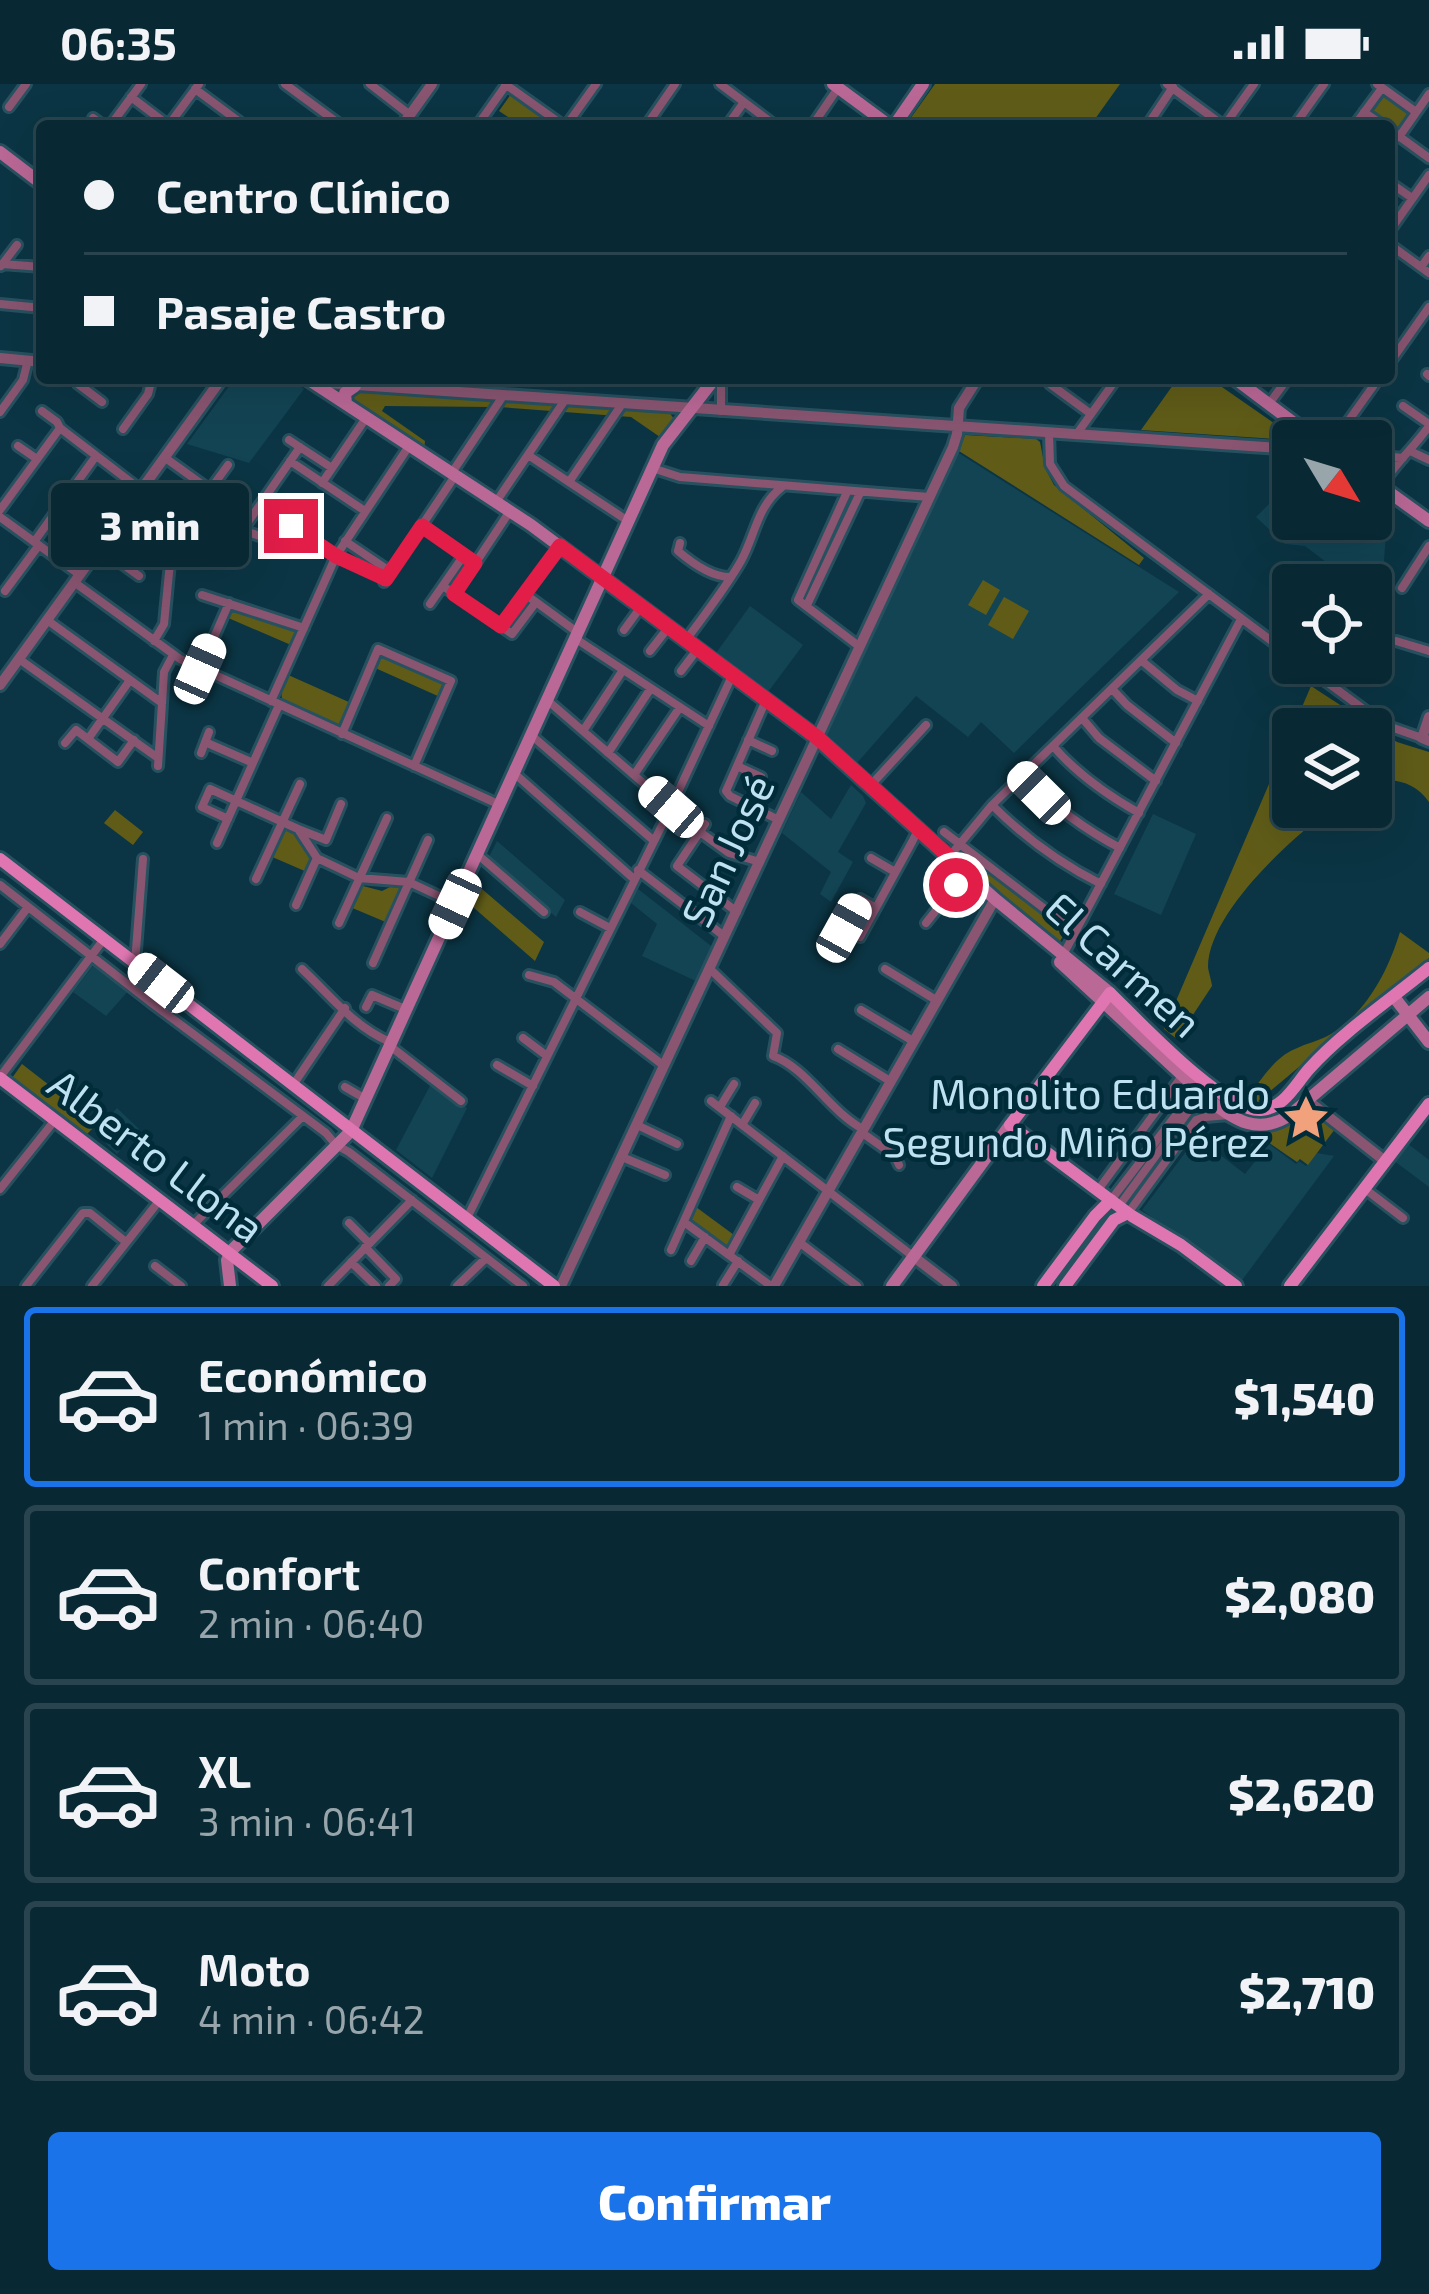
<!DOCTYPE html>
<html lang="es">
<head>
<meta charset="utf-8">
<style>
	:root { --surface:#082833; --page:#16343f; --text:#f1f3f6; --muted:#98a6ac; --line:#29444e; --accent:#1a73e8 }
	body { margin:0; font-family:"Exo 2",sans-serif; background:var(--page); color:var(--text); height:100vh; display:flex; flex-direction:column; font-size:45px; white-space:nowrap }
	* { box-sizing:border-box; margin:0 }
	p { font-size:39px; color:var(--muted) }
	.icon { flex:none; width:66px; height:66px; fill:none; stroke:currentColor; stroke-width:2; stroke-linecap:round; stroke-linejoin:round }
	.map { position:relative; height:1202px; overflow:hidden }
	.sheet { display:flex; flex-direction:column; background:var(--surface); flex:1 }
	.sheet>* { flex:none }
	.hud { position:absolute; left:36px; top:36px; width:1359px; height:264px; border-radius:12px; box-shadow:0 12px 48px #0002,0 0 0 3px var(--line); display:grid; align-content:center; height:264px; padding:0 48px; background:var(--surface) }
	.needle { width:78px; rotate:128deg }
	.controls { position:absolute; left:1272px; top:336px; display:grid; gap:24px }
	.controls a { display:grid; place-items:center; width:120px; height:120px; border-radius:12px; background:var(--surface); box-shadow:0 12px 48px #0002,0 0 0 3px var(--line); font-size:60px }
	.end { position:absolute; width:54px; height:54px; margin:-27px; border:15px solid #e11d48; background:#fff; box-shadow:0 0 0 6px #fff }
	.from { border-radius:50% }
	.bubble { position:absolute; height:84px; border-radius:12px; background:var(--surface); box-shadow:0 12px 48px #0002,0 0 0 3px var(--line); font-size:39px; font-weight:800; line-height:84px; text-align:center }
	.car { position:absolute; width:36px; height:72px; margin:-36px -18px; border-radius:15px; box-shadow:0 0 9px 3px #0007; background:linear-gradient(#fff 24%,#345 0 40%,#fff 0 76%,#345 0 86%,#fff 0) }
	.hud b { display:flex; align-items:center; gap:42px; height:114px; font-size:45px }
	.hud b+b { border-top:3px solid var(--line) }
	.hud i { width:30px; height:30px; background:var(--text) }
	ul { padding:21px 0 0; list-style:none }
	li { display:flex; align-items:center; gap:36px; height:180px; margin:0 24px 18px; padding:0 24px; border:6px solid var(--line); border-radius:12px }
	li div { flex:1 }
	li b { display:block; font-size:45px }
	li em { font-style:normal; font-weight:800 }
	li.selected { border-color:var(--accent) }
	li>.icon { width:108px; height:108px; stroke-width:1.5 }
	.action { display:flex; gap:24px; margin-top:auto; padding:24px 48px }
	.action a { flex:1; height:138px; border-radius:12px; background:var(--accent); color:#fff; font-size:48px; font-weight:800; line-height:138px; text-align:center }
	.status { display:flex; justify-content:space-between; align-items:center; height:84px; padding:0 60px; background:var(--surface); direction:ltr }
	.status svg { height:33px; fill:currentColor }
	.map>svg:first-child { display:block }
</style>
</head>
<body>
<div class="status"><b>06:35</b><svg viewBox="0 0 49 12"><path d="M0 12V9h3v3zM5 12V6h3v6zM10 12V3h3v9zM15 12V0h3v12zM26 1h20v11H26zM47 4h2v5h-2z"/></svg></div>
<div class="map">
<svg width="1429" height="1202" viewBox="0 0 1429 1202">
	<rect width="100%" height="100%" fill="#0b3544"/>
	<path fill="#134454" d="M235,294L294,297L304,305L249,379L187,360Z
		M957,368L1179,508L1014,669L981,638L968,653L916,612L857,679L826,650Z
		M1293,396V435H1371V407L1388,421L1381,519H1371V501H1352L1351,497L1305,462L1285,460L1256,433Z
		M750,522L803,561L768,608L716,569Z
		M851,701L863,712L866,719L838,768L853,778L831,818L820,810L831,788L782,749L801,708L831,735Z
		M1153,730L1196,750L1161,831L1114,810Z
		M497,757L565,816L556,833L488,775Z
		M638,805L715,865L698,898L642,872L657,840L631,819Z
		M96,878L130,905L106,932L73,908Z
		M432,998L467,1024L432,1094L396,1066Z
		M117,1024L139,1045L117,1070L95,1049Z
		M1197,1053L1245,1090L1269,1060L1296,1080L1299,1077L1306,1082L1317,1069L1334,1072L1240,1199L1142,1126Z
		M1407,1059L1429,1076V1103L1393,1076Z"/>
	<path fill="#605c18" d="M935,0H1120L1090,42H905Z
		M1382,9L1412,30L1399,49L1368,27Z
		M511,10L550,37L547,42H522L499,27Z
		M1178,294H1209L1291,351L1290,356L1141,346Z
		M355,307L495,315L491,323L385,322L382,327L425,357L424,366L350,318Z
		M504,315L659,325L669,328L674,335L660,353L631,333L499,323Z
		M965,351L1036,355L1040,358L1045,384L1054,401L1144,474L1139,481L959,367Z
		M983,496L1000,506L986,531L968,521Z
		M1004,513L1029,527L1013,555L988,541Z
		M231,522L299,544L291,561L226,533Z
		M379,569L447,599L440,613L373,583Z
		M286,590L351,619L340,643L282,617L281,602Z
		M1311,602L1397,658L1429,668V718C1416,699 1393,692 1371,699V645H1293V723H1334C1293,752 1208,829 1208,883C1208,886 1212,899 1212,902L1177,955L1164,945Z
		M115,726L143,748L133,761L104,739Z
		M284,742L297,748L314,773L307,788L270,772Z
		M959,766L1066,847L1059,859L957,771Z
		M475,799L544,858L535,877L466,817Z
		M363,802L382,807L392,802L403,804L388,839L350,823L358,804Z
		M1400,848L1429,869V874L1256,1019L1248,1013C1261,996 1275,973 1295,965C1307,959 1319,957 1331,950C1367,928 1388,887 1400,848Z
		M22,980L98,1039L87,1050L12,994Z
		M1309,1023L1335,1045L1308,1081L1300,1075L1297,1078L1262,1054L1266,1048L1284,1044Z
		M696,1123L734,1151L726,1165L689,1138Z"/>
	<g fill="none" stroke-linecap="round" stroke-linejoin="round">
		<defs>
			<path id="minor" d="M285,0L342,42
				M370,0L410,31
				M505,0L564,42
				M720,0L776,42
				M1167,0L1224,42
				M1377,0L1416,28
				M195,5L245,42
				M131,13L168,41
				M9,23L26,0
				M1364,28L1384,42
				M93,34L104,42
				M1299,35L1310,42
				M110,42L141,0
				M168,42L199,0
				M477,42L506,1
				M566,42L596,0
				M646,42L675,0
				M727,42L744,18
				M812,42L838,4
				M1147,42L1173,3
				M1224,42L1254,0
				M1294,42L1324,0
				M1354,42L1382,4
				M1389,45L1429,74
				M1399,53L1429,10
				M1389,98L1412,114
				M1389,148L1429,91
				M1389,160L1429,189
				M2,180L42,183
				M1,182L17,161
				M1421,183L1429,172
				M0,220L42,224
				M1389,280L1429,223
				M1427,290L1429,292
				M76,294L78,300L102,318
				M1050,300L1091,330
				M1269,320L1288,294
				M1403,322L1429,340
				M42,327L57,338L60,344L141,406
				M721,327V294
				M0,328L23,296L28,276
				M123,345L148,310L152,294
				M1049,349L1050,380L1064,402L1293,573
				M1076,351L1117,294
				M289,356L332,384
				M1334,357L1379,294
				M18,362L37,375
				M1410,367L1429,376
				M528,371L628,437
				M1371,371L1403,374
				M164,373L210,406
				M290,377L365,427
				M652,384L680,393L929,413
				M451,390L503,312
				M569,398L622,320
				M322,399L366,334
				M1382,401C1395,380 1414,363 1429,342
				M847,408L798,516L860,563
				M496,418L565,316
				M260,421L336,472L386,495
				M0,426L60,344
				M0,433L80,491
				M422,442L475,479
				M345,457L391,488
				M34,458L96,372
				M280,459L248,448L246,441L300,363
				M680,459L678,467C692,479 711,493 730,493
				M99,463L139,492
				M274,468L291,442
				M74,498L180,575L498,720
				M384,498L455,392
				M443,502L512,550L536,518
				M1402,504L1429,462
				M5,507L39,461
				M455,510L510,427
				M525,510L577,548
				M202,511L304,544
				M430,520L464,471
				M807,521L860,409
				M47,536L162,619
				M501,543L561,462
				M624,546L640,524
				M576,555L709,642
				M686,556C705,530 725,505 741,477C755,452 757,422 782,403
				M154,557L164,540L172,458L228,381
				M1396,557L1429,567
				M650,567L668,544
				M19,575L158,674
				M1142,577L1177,606L1198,617
				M1301,579L1385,641L1422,654
				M200,585L229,519
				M681,587L697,566
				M1113,606L1127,621L1176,659
				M547,616L671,723
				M766,616L726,707L730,712L779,736
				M271,617L336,472L409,362
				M1082,634L1099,654L1156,697
				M583,647L623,586
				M342,650L378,565L451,597L414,682
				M531,651L653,756
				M88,655L130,596
				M748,656L772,667
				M205,658L253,679
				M65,659L76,646L118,678L134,656
				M1053,662C1077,690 1107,711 1139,729
				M201,669L209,648
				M608,669L651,604
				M158,682L164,588L173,571
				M737,682L761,693
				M515,690L634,795
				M634,691L680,623
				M1022,692C1051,720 1084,745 1120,764
				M870,702L926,641
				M992,721C1024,753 1061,780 1101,800
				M228,735L202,723L210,705L298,745L317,774L359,794L409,798L454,819
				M705,740L677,782L737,828
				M298,745L326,756L341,720
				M700,748L729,769L760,778
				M944,748L1075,848
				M217,759L279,621
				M477,770L544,828
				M949,773L992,721L1209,510
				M871,774L895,788
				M638,786L724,852
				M256,795L300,700
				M0,801L153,920L326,1049L336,1061L349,1068L523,1202
				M296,821L317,774
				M876,824L860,815L844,844L860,853L912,758L918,746
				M580,828L610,844
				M339,839L387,734
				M926,839L965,790
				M0,860L28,823
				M1062,873L1241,535
				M135,879L143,775
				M373,879L428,756
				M302,885C331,912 354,943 390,958
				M710,885L777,949L773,972C807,984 829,1027 863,1045
				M885,885L936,916
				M529,891L554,898L663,981
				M366,923L372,911L405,925
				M861,926L913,957
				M523,954L547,972
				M390,962L461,1017
				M838,965L890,997
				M497,981L533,1002
				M0,993L104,855
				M293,1001L345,924
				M345,1003L364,1014
				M711,1017L914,1173
				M720,1023L734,1000
				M637,1041L677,1060
				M742,1041L755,1019
				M861,1048L895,1072L899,1081
				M622,1073L665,1091
				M737,1103L759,1116
				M0,1105L55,1036
				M1365,1105L1403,1134
				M1098,1106L1182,992
				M1111,1116L1199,1001
				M1119,1122L1204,1006
				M1128,1129L1196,1036L1205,1033L1229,1031
				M467,1134L671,723L732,592
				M684,1138L771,1202
				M349,1139L369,1159
				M193,1141L303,1032
				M799,1158L857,1202
				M365,1163L396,1195L389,1202
				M671,1166L731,1032
				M729,1171L783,1072
				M691,1177L705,1153
				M351,1178L376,1202
				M155,1182L181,1202
				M723,1201L738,1177
				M26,1202L83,1129H90L126,1158
				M92,1202L159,1117
				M328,1202L412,1116
				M457,1202L486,1174"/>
			<path id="tertiary" d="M402,42L432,0
				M0,274L42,278
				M313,298L1293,365
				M0,601L222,294
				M1429,633L1422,654L1429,657
				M1307,1016L1385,1077
				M914,1173L952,1202
				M561,1202L953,363L957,350L959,324L978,294
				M774,1202L995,815"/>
			<path id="secondary" d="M833,0L890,42
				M894,42L923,0
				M0,68L42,100
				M306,294L531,441L817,654L995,815L1110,909
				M1234,294L1318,357
				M346,320L345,309L355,302
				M1371,395L1429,437
				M1060,878L1208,1015C1234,1036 1258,1052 1290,1031L1429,913
				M1394,913L1429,958
				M230,1202L227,1176L233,1165L351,1047L663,361L715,294
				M892,1202L1010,1041"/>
			<path id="primary" d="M0,775L554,1202
				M0,994L272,1202
				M1043,1202L1095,1132L1111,1116
				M1065,1202L1114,1136L1128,1129
				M1236,1202L1181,1161L1132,1132L1010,1041L1110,909C1138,936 1224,1029 1261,1026C1284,1024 1295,1001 1309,985C1341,949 1391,915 1429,884
				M1290,1202L1429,1020"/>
		</defs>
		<use href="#minor" stroke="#285160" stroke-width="14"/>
		<use href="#tertiary" stroke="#285160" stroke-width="16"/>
		<use href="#secondary" stroke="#285160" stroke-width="18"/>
		<use href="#primary" stroke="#285160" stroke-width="18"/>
		<use href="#minor" stroke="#895571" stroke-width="8"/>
		<use href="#tertiary" stroke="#895571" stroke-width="10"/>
		<use href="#secondary" stroke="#ba6896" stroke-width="12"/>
		<use href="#primary" stroke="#df76b2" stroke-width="12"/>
	</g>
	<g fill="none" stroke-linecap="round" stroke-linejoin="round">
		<path stroke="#e11d48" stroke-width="15" d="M291,442L336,472L386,495L422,442L475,479L454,510L501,542L560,462L818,654L966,788L956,801"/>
	</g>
	<defs>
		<symbol id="sight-bare" viewBox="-9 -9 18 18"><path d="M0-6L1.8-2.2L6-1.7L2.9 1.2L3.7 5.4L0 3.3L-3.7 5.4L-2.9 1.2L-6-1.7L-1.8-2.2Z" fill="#f1a17b" stroke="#002b39" stroke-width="2.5" paint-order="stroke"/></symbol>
	</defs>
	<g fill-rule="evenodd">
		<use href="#sight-bare" x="1273" y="1001" width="66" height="66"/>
	</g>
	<g text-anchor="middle" stroke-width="9" stroke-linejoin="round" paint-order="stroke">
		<g font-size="42" fill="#bee2f1" stroke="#002b39">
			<text transform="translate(728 767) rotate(-65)" y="15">San José</text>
			<text transform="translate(1123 881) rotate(42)" y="15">El Carmen</text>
			<text transform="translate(156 1072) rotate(37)" y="15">Alberto Llona</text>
		</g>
		<g font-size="42" fill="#bee2f1" stroke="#002b39" text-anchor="end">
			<text x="1270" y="1025">Monolito Eduardo<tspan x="1270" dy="48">Segundo Miño Pérez</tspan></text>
		</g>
	</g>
</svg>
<div class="controls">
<a><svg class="needle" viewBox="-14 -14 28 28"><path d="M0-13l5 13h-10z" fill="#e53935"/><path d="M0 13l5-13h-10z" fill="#98a6ac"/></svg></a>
<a><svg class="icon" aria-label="locate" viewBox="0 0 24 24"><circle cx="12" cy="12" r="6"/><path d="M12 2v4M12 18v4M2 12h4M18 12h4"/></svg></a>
<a><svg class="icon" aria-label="layers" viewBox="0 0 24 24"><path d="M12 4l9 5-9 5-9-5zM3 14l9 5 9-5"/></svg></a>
</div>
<i class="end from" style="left:956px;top:801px"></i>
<i class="end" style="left:291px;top:442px"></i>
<div class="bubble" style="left:51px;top:399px;width:198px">3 min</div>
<i class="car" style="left:200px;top:585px;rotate:24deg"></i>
<i class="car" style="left:1039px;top:709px;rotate:315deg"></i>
<i class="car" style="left:671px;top:723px;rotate:311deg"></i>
<i class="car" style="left:455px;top:820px;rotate:205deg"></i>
<i class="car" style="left:844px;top:844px;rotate:29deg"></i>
<i class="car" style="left:161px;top:899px;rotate:308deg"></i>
<div class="hud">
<b><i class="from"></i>Centro Clínico</b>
<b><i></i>Pasaje Castro</b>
</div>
</div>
<section class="sheet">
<ul>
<li class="selected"><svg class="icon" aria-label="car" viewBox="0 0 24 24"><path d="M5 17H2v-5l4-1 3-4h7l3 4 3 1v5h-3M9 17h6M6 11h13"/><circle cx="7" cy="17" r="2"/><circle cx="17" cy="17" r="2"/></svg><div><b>Económico</b><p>1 min · 06:39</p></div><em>$1,540</em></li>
<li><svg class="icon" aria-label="car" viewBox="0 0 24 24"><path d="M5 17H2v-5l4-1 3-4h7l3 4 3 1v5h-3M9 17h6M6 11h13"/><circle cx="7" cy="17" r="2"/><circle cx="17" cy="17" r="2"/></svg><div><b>Confort</b><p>2 min · 06:40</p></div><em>$2,080</em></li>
<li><svg class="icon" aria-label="car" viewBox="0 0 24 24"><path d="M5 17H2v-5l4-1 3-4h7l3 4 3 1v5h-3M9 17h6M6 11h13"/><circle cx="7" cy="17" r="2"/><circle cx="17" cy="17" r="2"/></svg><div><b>XL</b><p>3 min · 06:41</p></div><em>$2,620</em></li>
<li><svg class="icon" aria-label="car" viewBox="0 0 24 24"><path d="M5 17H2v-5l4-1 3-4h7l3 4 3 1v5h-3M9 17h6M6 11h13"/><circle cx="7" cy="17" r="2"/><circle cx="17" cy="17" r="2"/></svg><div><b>Moto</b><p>4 min · 06:42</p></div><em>$2,710</em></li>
</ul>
<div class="action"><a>Confirmar</a></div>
</section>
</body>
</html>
